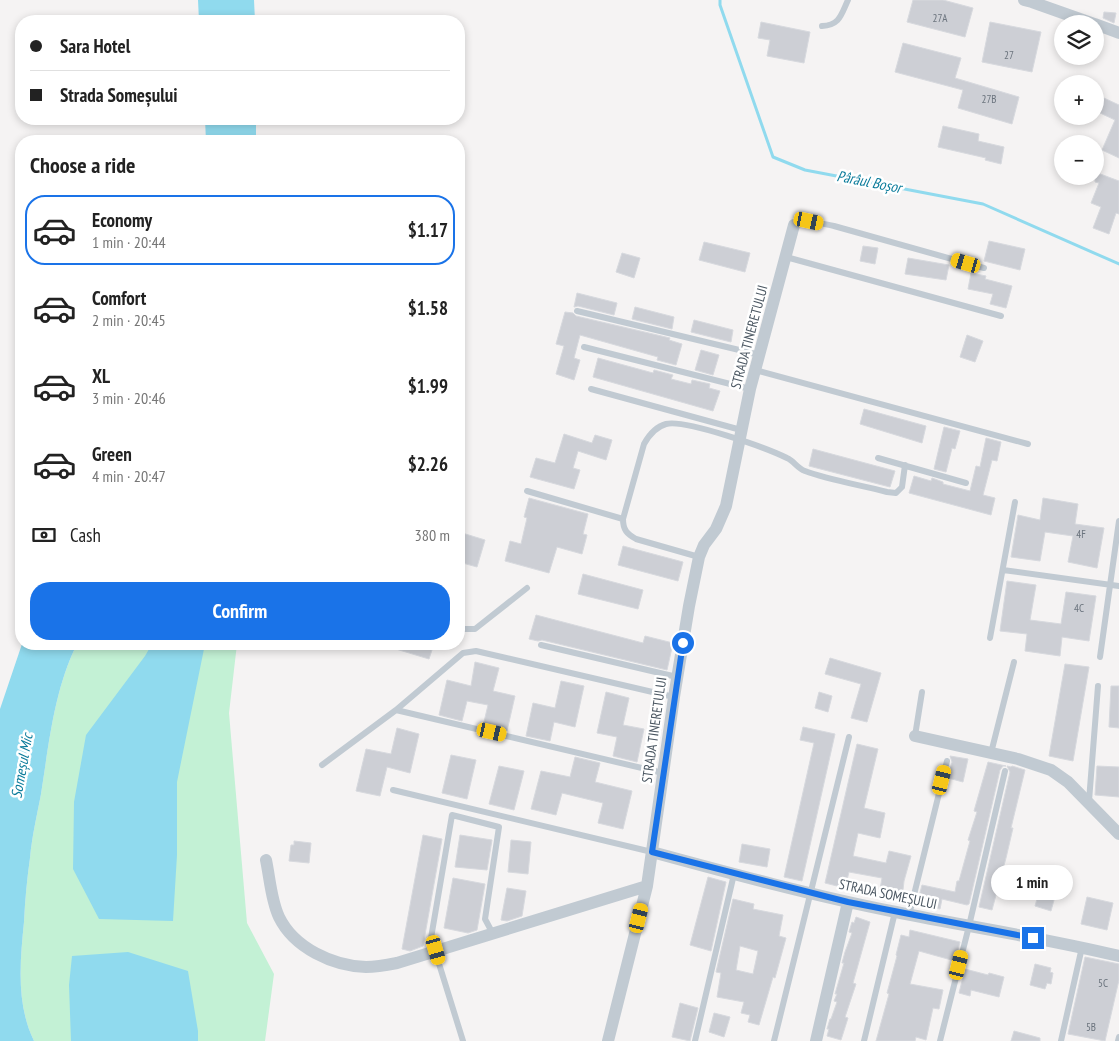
<!DOCTYPE html>
<html lang="en">
<head>
<meta charset="utf-8">
<style>
	:root { --surface:#fff; --page:#f2f2f2; --text:#222; --muted:#767676; --line:#e0e0e0; --accent:#1a73e8 }
	body { margin:0; font-family:"PT Sans Narrow",sans-serif; background:var(--page); color:var(--text); height:100vh; display:flex; flex-direction:column; font-size:19px; white-space:nowrap }
	* { box-sizing:border-box; margin:0 }
	p { font-size:16px; color:var(--muted) }
	.icon { flex:none; width:28px; height:28px; fill:none; stroke:currentColor; stroke-width:2; stroke-linecap:round; stroke-linejoin:round }
	.map { position:relative; flex:1; overflow:hidden }
	.sheet { position:absolute; left:15px; top:135px; width:450px; height:515px; display:flex; flex-direction:column; background:var(--surface); border-radius:20px; box-shadow:0 2px 8px #0003 }
	.sheet>* { flex:none }
	.banner { position:absolute; left:15px; top:15px; width:450px; height:110px; border-radius:20px; box-shadow:0 2px 8px #0003; display:grid; align-content:center; height:110px; padding:0 15px; background:var(--surface) }
	.fabs { position:absolute; left:1054px; top:15px; display:grid; gap:10px }
	.fabs a { display:grid; place-items:center; width:50px; height:50px; border-radius:50%; background:var(--surface); box-shadow:0 2px 8px #0003; font-size:25px }
	.end { position:absolute; width:22px; height:22px; margin:-11px; border:6px solid #1a73e8; background:#fff; box-shadow:0 0 0 2px #fff }
	.from { border-radius:50% }
	.bubble { position:absolute; height:35px; border-radius:18px; background:var(--surface); box-shadow:0 2px 8px #0003; font-size:16px; font-weight:700; line-height:35px; text-align:center }
	.car { position:absolute; width:15px; height:30px; margin:-15px -8px; border-radius:6px; box-shadow:0 0 4px 1px #0007; background:linear-gradient(#f5c518 24%,#345 0 40%,#f5c518 0 76%,#345 0 86%,#f5c518 0) }
	.banner b { display:flex; align-items:center; gap:18px; height:48px; font-size:19px }
	.banner b+b { border-top:1px solid var(--line) }
	.banner i { width:12px; height:12px; background:var(--text) }
	ul { padding:0; list-style:none }
	li { display:flex; align-items:center; gap:15px; height:70px; margin:0 10px 8px; padding:0 5px; border:2px solid transparent; border-radius:20px }
	li div { flex:1 }
	li b { display:block; font-size:19px }
	li em { font-style:normal; font-weight:700 }
	li.selected { border-color:var(--accent) }
	li>.icon { width:45px; height:45px; stroke-width:1.5 }
	h2 { padding:0 15px; font-size:22px; line-height:60px }
	.pay { display:flex; align-items:center; gap:12px; height:55px; padding:0 15px; font-size:19px }
	.pay p { margin-inline-start:auto }
	.primary-button { display:flex; gap:10px; margin-top:auto; padding:10px 15px }
	.primary-button a { flex:1; height:58px; border-radius:20px; background:var(--accent); color:#fff; font-size:20px; font-weight:700; line-height:58px; text-align:center }
	.map>svg:first-child { display:block }
</style>
</head>
<body>
<div class="map">
<svg width="1119" height="1041" viewBox="0 0 1119 1041">
	<rect width="100%" height="100%" fill="#f5f3f3"/>
	<path fill="#c3f1d5" d="M77,644H237L229,713L247,923L274,974L265,1041H34C16,1004 20,962 24,922C25,900 27,879 30,858C32,836 37,815 41,794C49,744 54,690 77,644Z"/>
	<path fill="#90daee" d="M198,0H254L255,21H199Z
		M205,119H256V141H206Z
		M22,644H77C54,690 49,744 41,794C37,815 32,836 30,858C27,879 25,900 24,922C20,962 16,1004 34,1041H0V709Z
		M152,644H205L177,782V855L173,921L99,919L73,869L74,802L86,735L145,656Z
		M128,952L188,971L198,1031V1041H71L69,985L72,956Z"/>
	<g fill="none" stroke-linecap="round" stroke-linejoin="round">
		<path stroke="#90daee" stroke-width="3" d="M720,0V5L773,157L805,170L983,204L1119,264"/>
	</g>
	<path fill="#cdcfd5" stroke="#d7d9de" fill-rule="evenodd" d="M913,0H943L973,8L965,37L907,22Z
		M1104,12L1116,13L1114,23L1103,18Z
		M761,22L810,32L804,63L767,56L770,40L758,38Z
		M990,22L1041,32L1032,72L982,62Z
		M903,43L961,58L955,78L1019,97L1012,124L958,108L963,90L895,72Z
		M1104,98L1119,105V158L1102,150L1115,120L1098,112Z
		M943,126L979,134L978,141L1004,147L1001,164L985,160L986,158L938,147Z
		M1095,172L1119,181V214L1116,213L1109,234L1093,228L1101,207L1091,203L1099,183L1095,182Z
		M989,241L1025,249L1020,270L984,261Z
		M704,242L750,253L745,272L699,260Z
		M863,246L878,248L875,264L860,261Z
		M622,253L640,258L634,278L616,272Z
		M908,258L949,265L946,280L905,274Z
		M971,273L986,276L985,279L1012,286L1006,308L990,304L993,294L968,289Z
		M577,293L617,303L614,315L578,306L574,307Z
		M635,307L674,317L672,329L632,319Z
		M565,312L573,313L576,316L670,338L669,340L682,344L676,365L657,360L658,357L580,335L574,358L580,360L574,380L556,374L564,346L556,344Z
		M694,320L733,330L731,342L691,332Z
		M967,335L983,341L975,362L960,357Z
		M701,350L719,355L713,375L695,370Z
		M598,358L653,373L654,370L673,375L671,379L691,384L692,380L710,384L709,388L720,391L713,411L593,377Z
		M864,409L926,426L922,443L860,424Z
		M944,427L960,431L955,449L952,448L946,472L934,469Z
		M564,434L592,443L595,435L612,440L606,460L578,451L573,468L580,470L574,489L530,477L536,458L555,463Z
		M986,438L1001,442L997,461L992,460L983,495L995,498L991,515L909,493L914,476L931,481L932,478L943,482V484L970,491L976,466L980,467Z
		M813,449L895,471L890,487L809,466Z
		M529,498L588,514L583,534L587,535L582,554L557,547L549,573L505,561L510,541L521,544L527,518L524,517Z
		M1043,498L1078,504L1075,524L1104,528L1097,568L1068,562L1073,536L1045,532L1040,561L1011,557L1018,515L1040,520Z
		M459,532L485,540L477,567L459,562Z
		M623,546L683,562L678,581L618,565Z
		M583,574L643,590L638,609L578,594Z
		M1007,581L1036,585L1030,620L1061,624L1066,592L1096,596L1089,641L1062,637L1060,656L1025,651L1027,634L1000,631Z
		M536,615L643,643L645,636L673,643L667,670L542,640L538,641L529,639Z
		M386,644H434L429,659L386,646Z
		M830,658L881,673L867,722L851,718L861,684L825,674Z
		M475,662L499,668L493,691L515,696L507,731L483,726L488,705L467,701L462,721L439,715L447,680L471,686Z
		M1065,664L1089,667L1073,761L1049,756Z
		M561,681L584,686L575,727L554,722L550,741L526,736L533,703L555,708Z
		M1111,686H1119V728L1109,727Z
		M606,692L629,698L623,725L644,729L637,762L613,756L617,737L597,733Z
		M819,692L832,696L828,712L815,708Z
		M803,727L835,734L802,881L784,877L814,743L800,740Z
		M397,728L419,734L410,773L387,767L380,796L356,791L366,749L391,754Z
		M857,744L878,749L864,808L885,813L880,838L858,833L853,856L886,863L889,851L911,856L904,881L902,899L879,895L882,878L849,872L845,888L825,883Z
		M451,755L476,760L467,799L442,793Z
		M950,756L968,759L963,782L948,778L952,762Z
		M575,757L600,763L595,782L632,791L623,829L598,823L603,803L562,793L556,815L531,809L541,771L570,777Z
		M988,762L1006,766H1003L1000,770L969,904L967,905L942,899L940,909L917,904L922,885L955,892L957,881H959L970,841L968,840L977,812L974,811Z
		M499,766L524,771L514,810L489,804Z
		M1007,766L1011,767L1012,766L1025,770L1011,828H1013L1006,858L992,910L979,907L1010,772Z
		M1097,766L1119,767V797L1095,795Z
		M423,835L442,839L423,946L410,951L402,949Z
		M460,835L492,840L487,870L455,867Z
		M511,840L531,842L528,874L508,872Z
		M294,841L311,843L309,863L289,861L291,845H294Z
		M742,844L770,849L767,867L739,862Z
		M708,877L726,882L711,951L690,945Z
		M453,878L485,884L477,930L468,933L444,928Z
		M1041,885L1057,889L1051,911L1035,906Z
		M507,888L526,891L522,916L507,921L501,920Z
		M1087,897L1113,903L1107,930L1081,924Z
		M733,899L754,904L753,909L783,915L779,936L786,938L775,978L773,977L759,1025L748,1022L750,1015L741,1013L744,1002L717,997L721,973L716,972ZM740,946L758,951L753,974L736,970Z
		M856,917L870,922L853,983L856,984L845,1017L848,1018L841,1040L827,1036L829,1029H827L830,1019H831L837,1002L834,1001L837,994H835L844,963H842L845,952L852,933L849,932L852,922L854,923Z
		M910,930L960,942L955,961L919,951L910,984L943,990L939,1009L933,1008L926,1040L916,1037L915,1041H876L889,994L887,993L897,956L896,955L901,935L909,937Z
		M1085,957L1119,964V980L1105,1041L1068,1034Z
		M1035,964L1051,968L1050,972L1053,973L1051,984L1047,983L1045,989L1030,985Z
		M965,969L988,975L989,973L1004,977L999,997L971,990L970,996L959,993Z
		M680,1003L698,1008L690,1041L672,1037Z
		M714,1013L730,1017L724,1037L709,1032Z
		M1014,1031L1040,1038V1041H1011Z"/>
	<g fill="none" stroke-linecap="round" stroke-linejoin="round">
		<path stroke="#c1cad2" stroke-width="6" d="M822,26C840,25 841,15 848,0
			M794,225C808,219 819,223 834,226L984,268
			M786,257L1001,316
			M577,311L760,355
			M584,347L750,389
			M755,370L1028,444
			M591,389L741,430
			M878,458L966,483
			M527,491L623,519
			M699,557L636,539C627,534 623,530 623,519L644,444C649,435 655,427 666,424C685,419 767,448 787,458C794,461 797,468 805,471C829,480 861,485 887,492L896,493L902,487L905,465
			M1003,570L1119,586
			M459,629H475L527,588
			M990,638L1015,502
			M541,645L677,677
			M1100,657L1119,521
			M396,710L663,773
			M915,736L922,692
			M991,753L1014,662
			M322,765L396,710L463,653L476,651L674,697
			M393,790L652,852
			M1089,801L1098,686
			M909,915L947,761
			M463,1041L431,938L452,815L499,827L485,919L492,932
			M695,1041L734,874
			M774,1041L849,737
			M864,1041L895,912
			M940,1041L969,926L1005,771
			M1061,1041L1082,947
			M1118,1041L1119,1037"/>
		<path stroke="#c1cad2" stroke-width="12" d="M1024,0L1032,2L1094,24
			M1095,24L1119,33
			M915,736L1018,759L1051,770L1068,782L1119,834
			M652,852C733,874 814,896 896,912C970,927 1045,938 1119,956
			M266,860C270,879 271,900 279,917C294,948 333,966 366,967C376,967 387,965 397,963L647,886
			M608,1041L647,886L674,697L689,606L699,557L704,545L716,529L726,506L750,389L794,225
			M816,1041L848,902"/>
	</g>
	<g fill="none" stroke-linecap="round" stroke-linejoin="round">
		<path stroke="#1a73e8" stroke-width="6" d="M683,643L652,852L848,902L1033,938"/>
	</g>
	<g text-anchor="middle" stroke-width="5" stroke-linejoin="round" paint-order="stroke">
		<g font-size="11" fill="#6b747e">
			<text x="940" y="22">27A</text>
			<text x="1009" y="59">27</text>
			<text x="989" y="103">27B</text>
			<text x="1081" y="538">4F</text>
			<text x="1079" y="612">4C</text>
			<text x="1103" y="987">5C</text>
			<text x="1091" y="1031">5B</text>
		</g>
		<g font-size="14" fill="#4a5661" stroke="#fff">
			<text transform="translate(749 337) rotate(-75)" y="5">STRADA TINERETULUI</text>
			<text transform="translate(654 730) rotate(-82)" y="5">STRADA TINERETULUI</text>
			<text transform="translate(888 894) rotate(12)" y="5">STRADA SOMEȘULUI</text>
		</g>
		<g font-size="15" font-style="italic" fill="#0c7c9b" stroke="#fff">
			<text transform="translate(869 182) rotate(11)" y="5">Pârâul Boșor</text>
			<text transform="translate(22 766) rotate(-80)" y="5">Someșul Mic</text>
		</g>
	</g>
</svg>
<div class="fabs">
<a><svg class="icon" aria-label="layers" viewBox="0 0 24 24"><path d="M12 4l9 5-9 5-9-5zM3 14l9 5 9-5"/></svg></a>
<a>+</a>
<a>−</a>
</div>
<i class="end from" style="left:683px;top:643px"></i>
<i class="end" style="left:1033px;top:938px"></i>
<div class="bubble" style="left:991px;top:865px;width:82px">1 min</div>
<i class="car" style="left:809px;top:221px;rotate:102deg"></i>
<i class="car" style="left:966px;top:263px;rotate:286deg"></i>
<i class="car" style="left:492px;top:732px;rotate:103deg"></i>
<i class="car" style="left:942px;top:780px;rotate:14deg"></i>
<i class="car" style="left:639px;top:918px;rotate:14deg"></i>
<i class="car" style="left:436px;top:950px;rotate:164deg"></i>
<i class="car" style="left:959px;top:965px;rotate:14deg"></i>
<div class="banner">
<b><i class="from"></i>Sara Hotel</b>
<b><i></i>Strada Someșului</b>
</div>
<section class="sheet">
<h2>Choose a ride</h2>
<ul>
<li class="selected"><svg class="icon" aria-label="car" viewBox="0 0 24 24"><path d="M5 17H2v-5l4-1 3-4h7l3 4 3 1v5h-3M9 17h6M6 11h13"/><circle cx="7" cy="17" r="2"/><circle cx="17" cy="17" r="2"/></svg><div><b>Economy</b><p>1 min · 20:44</p></div><em>$1.17</em></li>
<li><svg class="icon" aria-label="car" viewBox="0 0 24 24"><path d="M5 17H2v-5l4-1 3-4h7l3 4 3 1v5h-3M9 17h6M6 11h13"/><circle cx="7" cy="17" r="2"/><circle cx="17" cy="17" r="2"/></svg><div><b>Comfort</b><p>2 min · 20:45</p></div><em>$1.58</em></li>
<li><svg class="icon" aria-label="car" viewBox="0 0 24 24"><path d="M5 17H2v-5l4-1 3-4h7l3 4 3 1v5h-3M9 17h6M6 11h13"/><circle cx="7" cy="17" r="2"/><circle cx="17" cy="17" r="2"/></svg><div><b>XL</b><p>3 min · 20:46</p></div><em>$1.99</em></li>
<li><svg class="icon" aria-label="car" viewBox="0 0 24 24"><path d="M5 17H2v-5l4-1 3-4h7l3 4 3 1v5h-3M9 17h6M6 11h13"/><circle cx="7" cy="17" r="2"/><circle cx="17" cy="17" r="2"/></svg><div><b>Green</b><p>4 min · 20:47</p></div><em>$2.26</em></li>
</ul>
<div class="pay"><svg class="icon" aria-label="cash" viewBox="0 0 24 24"><path d="M3 7h18v10H3z"/><circle cx="12" cy="12" r="2"/></svg>Cash<p>380 m</p></div>
<div class="primary-button"><a>Confirm</a></div>
</section>
</div>
</body>
</html>
